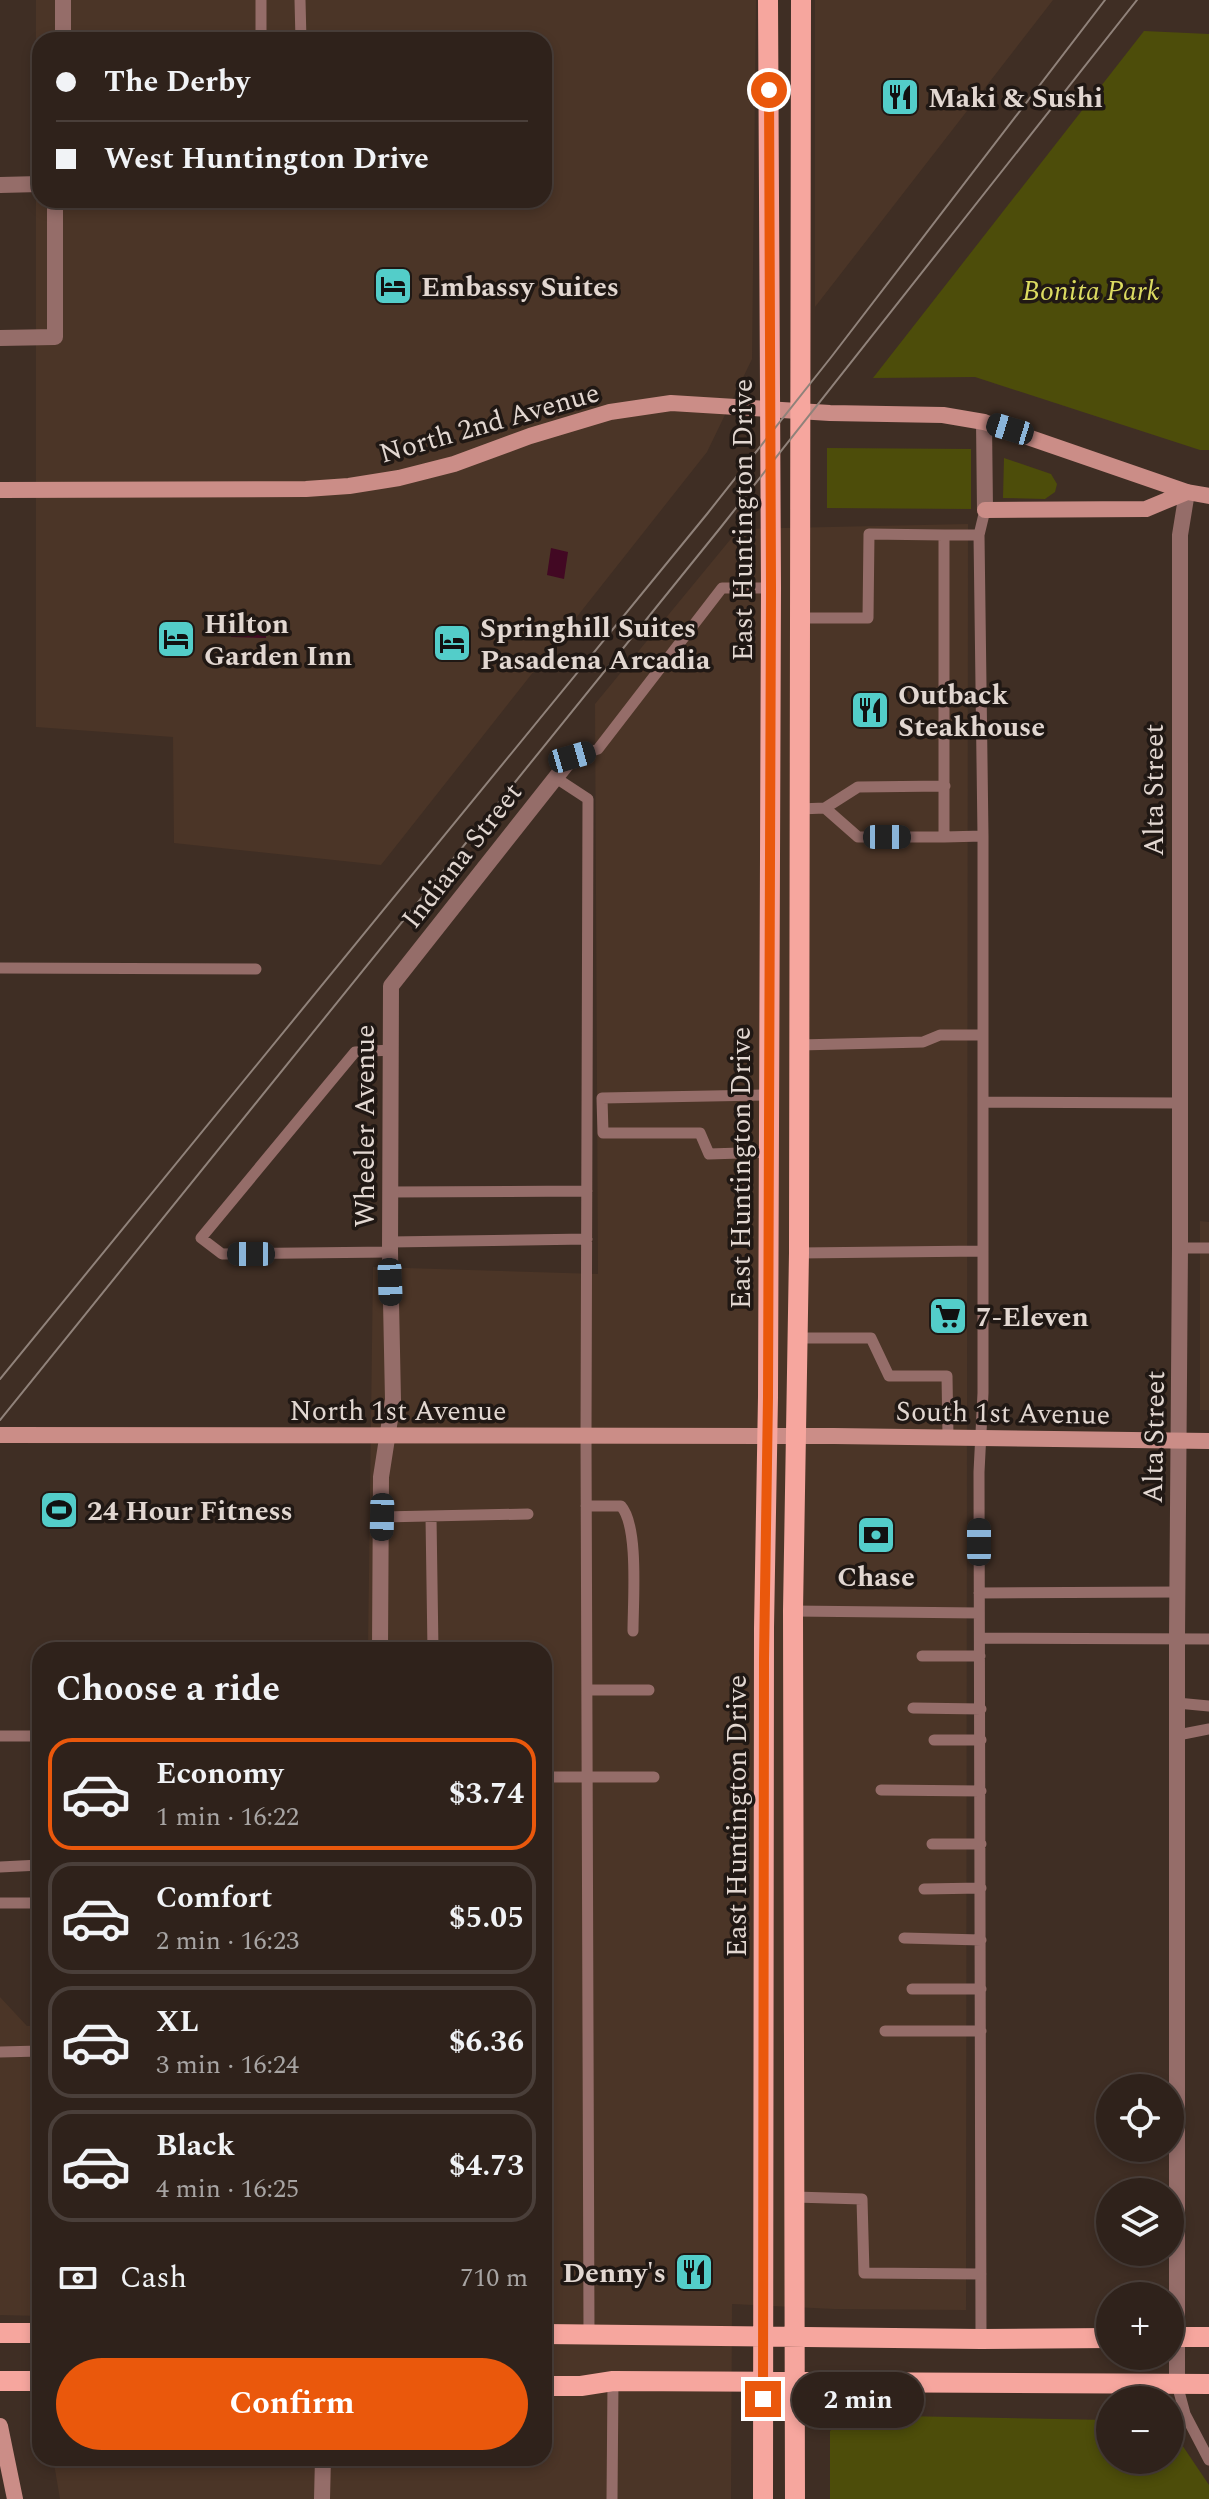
<!DOCTYPE html>
<html lang="en">
<head>
<meta charset="utf-8">
<style>
	:root { --surface:#2f221b; --page:#3b2f28; --text:#f1f3f6; --muted:#a7a4a3; --line:#4a3f3a; --accent:#ea580c }
	body { margin:0; font-family:Spectral,serif; background:var(--page); color:var(--text); height:100vh; display:flex; flex-direction:column; font-size:30px; white-space:nowrap }
	* { box-sizing:border-box; margin:0 }
	p { font-size:26px; color:var(--muted) }
	.icon { flex:none; width:44px; height:44px; fill:none; stroke:currentColor; stroke-width:2; stroke-linecap:round; stroke-linejoin:round }
	.map { position:relative; flex:1; overflow:hidden }
	.drawer { position:absolute; left:32px; top:1642px; width:520px; height:824px; display:flex; flex-direction:column; background:var(--surface); border-radius:24px; box-shadow:0 4px 12px #0003,0 0 0 2px var(--line) }
	.drawer>* { flex:none }
	.hud { position:absolute; left:32px; top:32px; width:520px; height:176px; border-radius:24px; box-shadow:0 4px 12px #0003,0 0 0 2px var(--line); display:grid; align-content:center; height:176px; padding:0 24px; background:var(--surface) }
	.fabs { position:absolute; left:1096px; top:2074px; display:grid; gap:16px }
	.fabs a { display:grid; place-items:center; width:88px; height:88px; border-radius:50%; background:var(--surface); box-shadow:0 4px 12px #0003,0 0 0 2px var(--line); font-size:40px }
	.end { position:absolute; width:36px; height:36px; margin:-18px; border:10px solid #ea580c; background:#fff; box-shadow:0 0 0 4px #fff }
	.from { border-radius:50% }
	.bubble { position:absolute; height:56px; border-radius:28px; background:var(--surface); box-shadow:0 4px 12px #0003,0 0 0 2px var(--line); font-size:26px; font-weight:700; line-height:56px; text-align:center }
	.car { position:absolute; width:24px; height:48px; margin:-24px -12px; border-radius:10px; box-shadow:0 0 6px 2px #0007; background:linear-gradient(#222 24%,#8ab4d8 0 40%,#222 0 76%,#8ab4d8 0 86%,#222 0) }
	.hud b { display:flex; align-items:center; gap:28px; height:76px; font-size:30px }
	.hud b+b { border-top:2px solid var(--line) }
	.hud i { width:20px; height:20px; background:var(--text) }
	ul { padding:0; list-style:none }
	li { display:flex; align-items:center; gap:24px; height:112px; margin:0 16px 12px; padding:0 8px; border:4px solid var(--line); border-radius:24px }
	li div { flex:1 }
	li b { display:block; font-size:30px }
	li em { font-style:normal; font-weight:700 }
	li.selected { border-color:var(--accent) }
	li>.icon { width:72px; height:72px; stroke-width:1.5 }
	h2 { padding:0 24px; font-size:36px; line-height:96px }
	.pay { display:flex; align-items:center; gap:20px; height:88px; padding:0 24px; font-size:30px }
	.pay p { margin-inline-start:auto }
	.action { display:flex; gap:16px; margin-top:auto; padding:16px 24px }
	.action a { flex:1; height:92px; border-radius:48px; background:var(--accent); color:#fff; font-size:32px; font-weight:700; line-height:92px; text-align:center }
	.map>svg:first-child { display:block }
</style>
</head>
<body>
<div class="map">
<svg width="1209" height="2499" viewBox="0 0 1209 2499">
	<rect width="100%" height="100%" fill="#3f2e24"/>
	<path fill="#4b3527" fill-rule="evenodd" d="M36,0H756L752,359L707,452L381,865L174,843L173,737L36,727ZM40,40H544V200H40Z
		M815,0H1053L815,307Z
		M968,524L966,2310L834,2309L732,2304L731,2499H60L53,2458H544V1650H368L373,1267L598,1274L595,704L739,529Z
		M1200,1221L1209,1222V1410H1200Z
		M0,1997L27,2026H40V2316L0,2315Z"/>
	<path fill="#4d4d0a" d="M1144,31L1209,34V450H1200L975,377L873,378Z
		M827,448L971,449V509L827,508Z
		M1004,458L1051,474L1057,484L1055,492L1045,499L1003,498Z
		M848,2415L1110,2420V2460H1170V2427L1209,2485V2499H830V2431Z"/>
	<path fill="#420823" d="M551,548L568,552L564,579L547,575Z
		M266,618V638L231,637V619Z"/>
	<g fill="none" stroke-linecap="round" stroke-linejoin="round">
		<path stroke="#956d69" stroke-width="11" d="M261,0V40
			M300,0L301,40
			M944,535H979
			M572,757L598,749L722,588H771
			M556,778L588,799L586,1435L589,2334
			M825,808L858,787L945,786
			M799,809L825,808L858,837H944V535L869,534L868,618H800
			M944,837L983,836
			M0,968L256,969
			M799,1045L923,1042L940,1035H983
			M983,1102L1179,1103
			M768,1152L709,1154L700,1133H603L602,1098L768,1095
			M390,1192L587,1191
			M390,1242L587,1239
			M1180,1248H1209
			M390,1252L222,1254L201,1238L355,1052L391,1050
			M799,1253L983,1251
			M798,1338H871L889,1376H947L948,1437
			M586,1506H621C639,1526 633,1601 633,1631
			M382,1517L528,1514
			M431,1517L433,1650
			M979,1593L1177,1592
			M793,1611L979,1613
			M980,1638L1209,1639
			M922,1656H980
			M587,1690H649
			M1177,1703L1209,1706
			M913,1708L981,1709
			M1178,1735L1209,1729
			M0,1736H40
			M934,1740H981
			M544,1777H654
			M881,1790L981,1791
			M932,1844H981
			M0,1867L40,1865
			M924,1889L981,1888
			M0,1903H40
			M904,1938L981,1940
			M912,1989H981
			M885,2031H981
			M0,2052L40,2051
			M795,2197L862,2199L864,2273L981,2274
			M981,2339L979,1472L983,1393V836L979,535L985,510
			M1177,2384L1185,2414L1209,2460
			M612,2499L613,2381"/>
		<path stroke="#956d69" stroke-width="16" d="M63,0V40
			M0,185L40,184
			M0,338L55,337V200
			M984,422L985,510
			M380,1650L381,1477L393,1400L390,1252L391,986L572,757
			M1177,2384V1639L1180,1248V535L1187,492
			M322,2499L323,2458"/>
		<path stroke="#cb8d87" stroke-width="16" d="M0,490L306,489L349,486L399,478L454,464L530,436L610,412L671,403L830,413L943,415L984,422L1187,492L1209,496
			M985,510L1146,509L1187,492
			M0,1435L834,1436L1209,1441
			M0,2426L15,2499"/>
		<path stroke="#f6a69e" stroke-width="20" d="M0,2333H40
			M544,2334L981,2339L1110,2338
			M1170,2337H1209
			M0,2381H40
			M544,2386H581L613,2381L1209,2384
			M763,2499L764,1628L768,1397L771,588L768,0
			M795,2499L793,1611L799,1253L801,0"/>
		<path stroke="#90827a" stroke-width="2" d="M0,1379L707,514L832,356L1105,0
			M0,1420L721,527L1137,0"/>
	</g>
	<g fill="none" stroke-linecap="round" stroke-linejoin="round">
		<path stroke="#ea580c" stroke-width="10" d="M763,2399L764,1659L768,1397L771,588L769,90"/>
	</g>
	<defs>
		<symbol id="restaurant-square" viewBox="-11 -11 22 22"><rect x="-9" y="-9" width="18" height="18" rx="4" fill="#53cdc9" stroke="#201814"/><path d="M-5-6h1v4h1v-4h1v4h1v-4h1v5L-1.5 .5V6h-2V.5L-5-1ZM5-6V6H3V1.5H1.5Q1.5-4 5-6Z" fill="#111"/></symbol>
		<symbol id="hotel-square" viewBox="-11 -11 22 22"><rect x="-9" y="-9" width="18" height="18" rx="4" fill="#53cdc9" stroke="#201814"/><path d="M-6-4.5h1.5V1H6V5H4.5V3h-9V5H-6ZM-4 0a1.8 1.8 0 1 1 3.6 0ZM.5 0V-2.5h3Q6-2.5 6 0Z" fill="#111"/></symbol>
		<symbol id="supermarket-square" viewBox="-11 -11 22 22"><rect x="-9" y="-9" width="18" height="18" rx="4" fill="#53cdc9" stroke="#201814"/><path d="M-6-5.5h2.5l.6 2H6L4.5 2H-2.5L-4.4-4H-6ZM-1.5 3.2a1.3 1.3 0 1 0 .1 0ZM3 3.2a1.3 1.3 0 1 0 .1 0Z" fill="#111"/></symbol>
		<symbol id="stadium-square" viewBox="-11 -11 22 22"><rect x="-9" y="-9" width="18" height="18" rx="4" fill="#53cdc9" stroke="#201814"/><path d="M0-5a6.5 5 0 1 0 0 10a6.5 5 0 1 0 0-10ZM-3.5-1.8h7v3.6h-7Z" fill="#111"/></symbol>
		<symbol id="bank-square" viewBox="-11 -11 22 22"><rect x="-9" y="-9" width="18" height="18" rx="4" fill="#53cdc9" stroke="#201814"/><path d="M-6-4H6V4H-6ZM0-2.3a2.3 2.3 0 1 0 0 4.6a2.3 2.3 0 1 0 0-4.6Z" fill="#111"/></symbol>
	</defs>
	<g fill-rule="evenodd">
		<use href="#restaurant-square" x="878" y="75" width="44" height="44"/>
		<use href="#hotel-square" x="371" y="264" width="44" height="44"/>
		<use href="#hotel-square" x="154" y="617" width="44" height="44"/>
		<use href="#hotel-square" x="430" y="621" width="44" height="44"/>
		<use href="#restaurant-square" x="848" y="688" width="44" height="44"/>
		<use href="#supermarket-square" x="926" y="1294" width="44" height="44"/>
		<use href="#stadium-square" x="37" y="1488" width="44" height="44"/>
		<use href="#bank-square" x="854" y="1513" width="44" height="44"/>
		<use href="#restaurant-square" x="672" y="2250" width="44" height="44"/>
	</g>
	<g text-anchor="middle" stroke-width="7" stroke-linejoin="round" paint-order="stroke">
		<g font-size="28" font-weight="bold" fill="#e2d7d1" stroke="#201814" text-anchor="start">
			<text x="928" y="107">Maki &amp; Sushi</text>
			<text x="421" y="296">Embassy Suites</text>
			<text x="204" y="633">Hilton<tspan x="204" dy="32">Garden Inn</tspan></text>
			<text x="480" y="637">Springhill Suites<tspan x="480" dy="32">Pasadena Arcadia</tspan></text>
			<text x="898" y="704">Outback<tspan x="898" dy="32">Steakhouse</tspan></text>
			<text x="976" y="1326">7-Eleven</text>
			<text x="87" y="1520">24 Hour Fitness</text>
			<text x="876" y="1586" text-anchor="middle">Chase</text>
			<text x="666" y="2282" text-anchor="end">Denny's</text>
		</g>
		<g font-size="28" font-style="italic" fill="#dcdb61" stroke="#201814">
			<text x="1091" y="300">Bonita Park</text>
		</g>
		<g font-size="28" fill="#e2d7d1" stroke="#201814">
			<text transform="translate(489 422) rotate(-16)" y="10">North 2nd Avenue</text>
			<text transform="translate(742 520) rotate(-90)" y="10">East Huntington Drive</text>
			<text transform="translate(1153 790) rotate(-90)" y="10">Alta Street</text>
			<text transform="translate(461 855) rotate(-52)" y="10">Indiana Street</text>
			<text transform="translate(364 1126) rotate(-90)" y="10">Wheeler Avenue</text>
			<text transform="translate(740 1168) rotate(-90)" y="10">East Huntington Drive</text>
			<text x="398" y="1420">North 1st Avenue</text>
			<text transform="translate(1003 1412) rotate(1)" y="10">South 1st Avenue</text>
			<text transform="translate(1153 1437) rotate(-89)" y="10">Alta Street</text>
			<text transform="translate(736 1816) rotate(-90)" y="10">East Huntington Drive</text>
		</g>
	</g>
</svg>
<div class="fabs">
<a><svg class="icon" aria-label="locate" viewBox="0 0 24 24"><circle cx="12" cy="12" r="6"/><path d="M12 2v4M12 18v4M2 12h4M18 12h4"/></svg></a>
<a><svg class="icon" aria-label="layers" viewBox="0 0 24 24"><path d="M12 4l9 5-9 5-9-5zM3 14l9 5 9-5"/></svg></a>
<a>+</a>
<a>−</a>
</div>
<i class="end from" style="left:769px;top:90px"></i>
<i class="end" style="left:763px;top:2399px"></i>
<div class="bubble" style="left:792px;top:2372px;width:132px">2 min</div>
<i class="car" style="left:1010px;top:429px;rotate:287deg"></i>
<i class="car" style="left:572px;top:757px;rotate:74deg"></i>
<i class="car" style="left:887px;top:837px;rotate:90deg"></i>
<i class="car" style="left:251px;top:1254px;rotate:270deg"></i>
<i class="car" style="left:390px;top:1282px;rotate:178deg"></i>
<i class="car" style="left:382px;top:1517px;rotate:181deg"></i>
<i class="car" style="left:979px;top:1542px;rotate:0deg"></i>
<div class="hud">
<b><i class="from"></i>The Derby</b>
<b><i></i>West Huntington Drive</b>
</div>
<section class="drawer">
<h2>Choose a ride</h2>
<ul>
<li class="selected"><svg class="icon" aria-label="car" viewBox="0 0 24 24"><path d="M5 17H2v-5l4-1 3-4h7l3 4 3 1v5h-3M9 17h6M6 11h13"/><circle cx="7" cy="17" r="2"/><circle cx="17" cy="17" r="2"/></svg><div><b>Economy</b><p>1 min · 16:22</p></div><em>$3.74</em></li>
<li><svg class="icon" aria-label="car" viewBox="0 0 24 24"><path d="M5 17H2v-5l4-1 3-4h7l3 4 3 1v5h-3M9 17h6M6 11h13"/><circle cx="7" cy="17" r="2"/><circle cx="17" cy="17" r="2"/></svg><div><b>Comfort</b><p>2 min · 16:23</p></div><em>$5.05</em></li>
<li><svg class="icon" aria-label="car" viewBox="0 0 24 24"><path d="M5 17H2v-5l4-1 3-4h7l3 4 3 1v5h-3M9 17h6M6 11h13"/><circle cx="7" cy="17" r="2"/><circle cx="17" cy="17" r="2"/></svg><div><b>XL</b><p>3 min · 16:24</p></div><em>$6.36</em></li>
<li><svg class="icon" aria-label="car" viewBox="0 0 24 24"><path d="M5 17H2v-5l4-1 3-4h7l3 4 3 1v5h-3M9 17h6M6 11h13"/><circle cx="7" cy="17" r="2"/><circle cx="17" cy="17" r="2"/></svg><div><b>Black</b><p>4 min · 16:25</p></div><em>$4.73</em></li>
</ul>
<div class="pay"><svg class="icon" aria-label="cash" viewBox="0 0 24 24"><path d="M3 7h18v10H3z"/><circle cx="12" cy="12" r="2"/></svg>Cash<p>710 m</p></div>
<div class="action"><a>Confirm</a></div>
</section>
</div>
</body>
</html>
